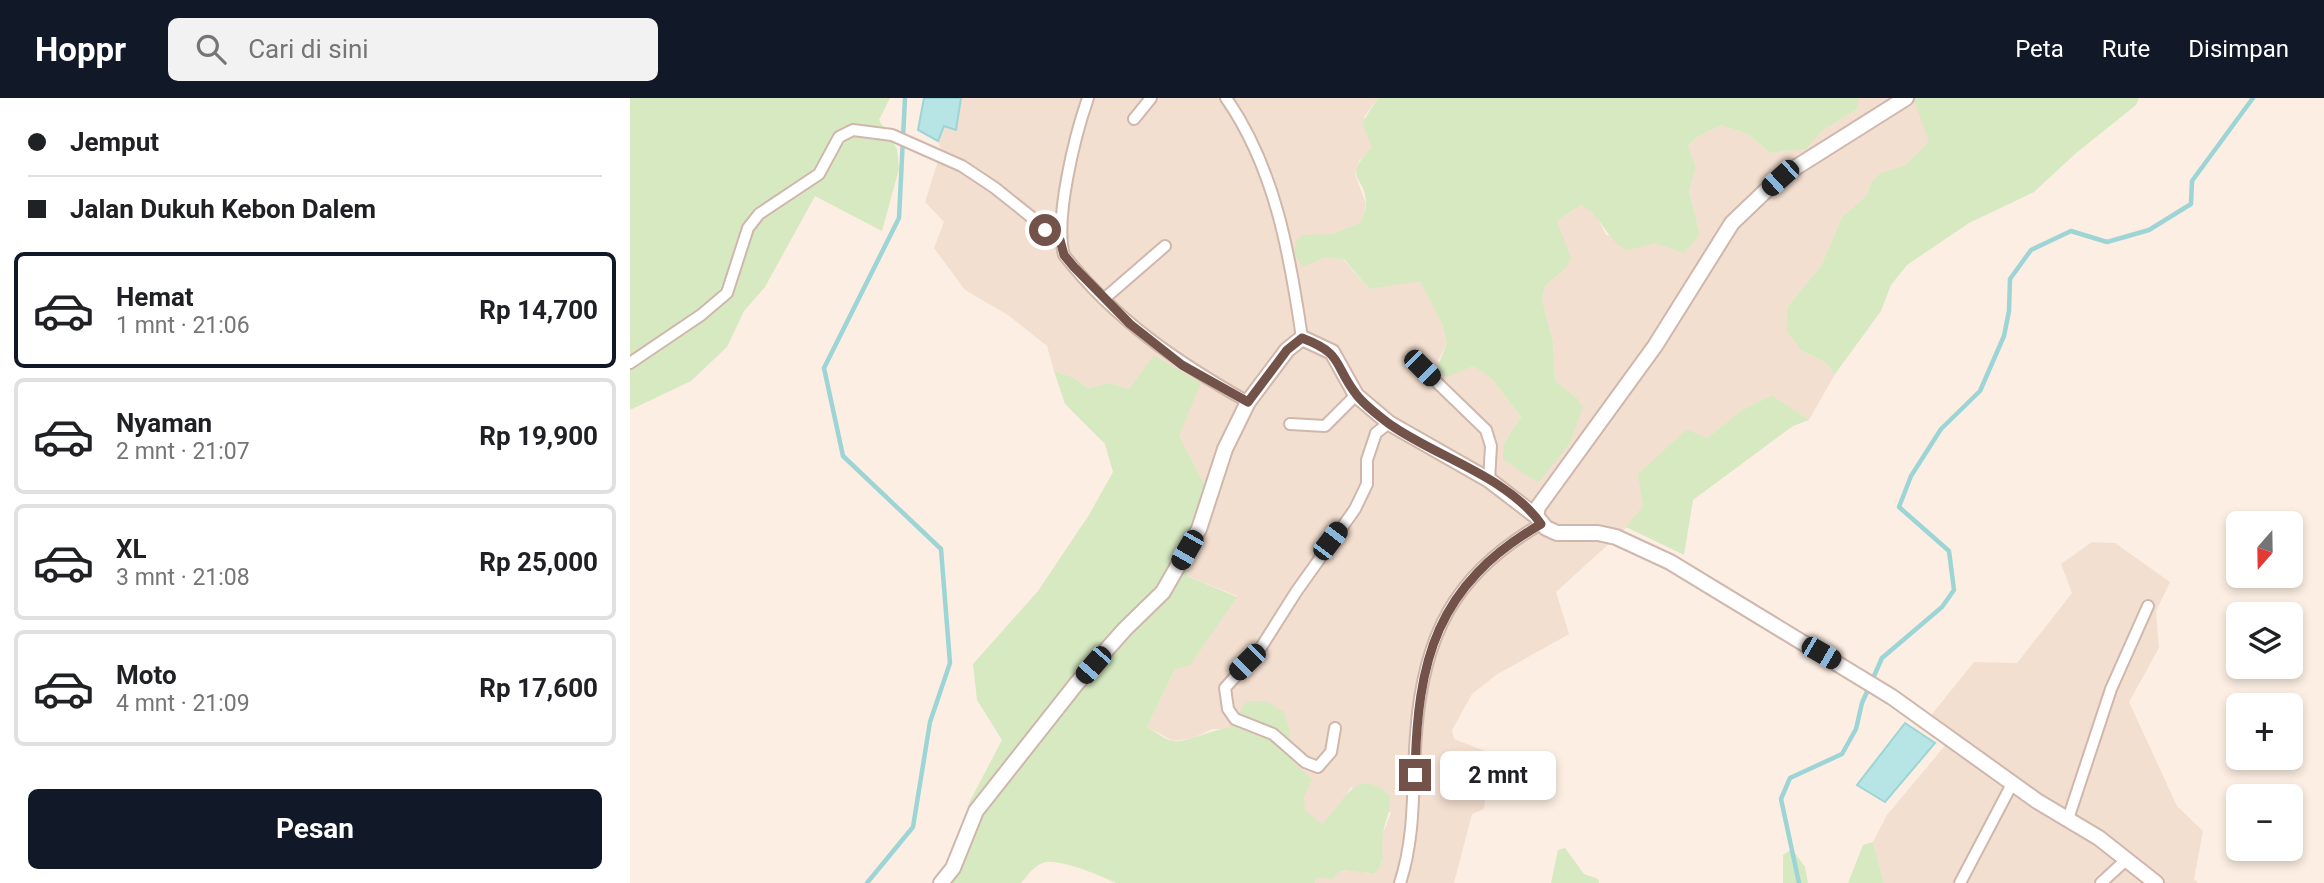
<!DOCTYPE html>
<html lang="id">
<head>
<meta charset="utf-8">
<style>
	:root { --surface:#fff; --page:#f2f2f2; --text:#202124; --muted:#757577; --line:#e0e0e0; --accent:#111827 }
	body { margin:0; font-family:Roboto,sans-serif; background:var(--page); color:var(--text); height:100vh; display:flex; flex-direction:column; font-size:26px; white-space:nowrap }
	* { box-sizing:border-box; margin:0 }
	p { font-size:23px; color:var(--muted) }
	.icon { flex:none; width:38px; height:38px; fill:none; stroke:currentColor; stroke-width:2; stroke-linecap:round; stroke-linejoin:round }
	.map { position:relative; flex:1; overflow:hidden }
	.side { display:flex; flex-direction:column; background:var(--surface); width:630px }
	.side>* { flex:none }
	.top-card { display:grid; align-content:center; height:154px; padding:0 28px; background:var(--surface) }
	.needle { width:46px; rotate:200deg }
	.buttons { position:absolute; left:1596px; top:413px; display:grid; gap:14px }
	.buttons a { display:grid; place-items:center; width:77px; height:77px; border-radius:10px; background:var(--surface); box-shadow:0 4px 10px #0003; font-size:35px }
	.end { position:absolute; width:32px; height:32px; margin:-16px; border:9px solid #735249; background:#fff; box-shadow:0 0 0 4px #fff }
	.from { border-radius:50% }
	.bubble { position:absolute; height:49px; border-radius:10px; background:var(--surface); box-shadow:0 4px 10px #0003; font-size:23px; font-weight:700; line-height:49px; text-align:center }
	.car { position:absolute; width:21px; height:42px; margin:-21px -10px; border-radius:9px; box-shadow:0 0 5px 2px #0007; background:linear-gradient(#222 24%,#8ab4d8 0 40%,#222 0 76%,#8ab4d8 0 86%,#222 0) }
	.top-card b { display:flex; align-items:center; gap:24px; height:66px; font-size:26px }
	.top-card b+b { border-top:2px solid var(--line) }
	.top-card i { width:18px; height:18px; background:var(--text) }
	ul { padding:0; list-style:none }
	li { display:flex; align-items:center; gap:21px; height:116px; margin:0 14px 10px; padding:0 14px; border:4px solid var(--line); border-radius:10px }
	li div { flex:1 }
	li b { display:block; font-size:26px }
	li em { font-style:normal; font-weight:700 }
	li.selected { border-color:var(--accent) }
	li>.icon { width:63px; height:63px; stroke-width:1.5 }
	.cta { display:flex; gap:14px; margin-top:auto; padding:14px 28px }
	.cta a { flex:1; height:80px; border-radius:10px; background:var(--accent); color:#fff; font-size:28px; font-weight:700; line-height:80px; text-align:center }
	header { display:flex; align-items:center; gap:42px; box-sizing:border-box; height:98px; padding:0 35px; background:var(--accent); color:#fff }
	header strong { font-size:33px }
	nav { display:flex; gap:38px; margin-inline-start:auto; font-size:24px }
	.search { width:490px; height:63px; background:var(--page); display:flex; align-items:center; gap:18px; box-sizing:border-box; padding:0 24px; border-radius:10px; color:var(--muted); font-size:26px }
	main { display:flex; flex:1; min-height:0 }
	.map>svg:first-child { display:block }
</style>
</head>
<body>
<header>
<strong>Hoppr</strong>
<div class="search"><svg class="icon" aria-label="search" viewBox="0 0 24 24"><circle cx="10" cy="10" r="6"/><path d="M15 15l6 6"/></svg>Cari di sini</div>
<nav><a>Peta</a><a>Rute</a><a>Disimpan</a></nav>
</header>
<main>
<section class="side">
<div class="top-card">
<b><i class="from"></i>Jemput</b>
<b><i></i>Jalan Dukuh Kebon Dalem</b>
</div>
<ul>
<li class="selected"><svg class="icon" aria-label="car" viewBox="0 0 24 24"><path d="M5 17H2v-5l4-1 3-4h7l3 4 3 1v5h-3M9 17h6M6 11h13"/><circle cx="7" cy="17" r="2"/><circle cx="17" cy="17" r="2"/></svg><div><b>Hemat</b><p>1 mnt · 21:06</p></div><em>Rp 14,700</em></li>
<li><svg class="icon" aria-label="car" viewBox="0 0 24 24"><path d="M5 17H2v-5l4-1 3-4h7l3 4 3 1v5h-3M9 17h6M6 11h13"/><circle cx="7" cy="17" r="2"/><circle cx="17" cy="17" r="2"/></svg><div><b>Nyaman</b><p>2 mnt · 21:07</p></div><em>Rp 19,900</em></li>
<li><svg class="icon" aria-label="car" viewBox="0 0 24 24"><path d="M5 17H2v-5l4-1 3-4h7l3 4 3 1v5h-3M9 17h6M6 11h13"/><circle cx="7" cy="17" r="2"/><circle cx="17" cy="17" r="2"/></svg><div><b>XL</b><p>3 mnt · 21:08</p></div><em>Rp 25,000</em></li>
<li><svg class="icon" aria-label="car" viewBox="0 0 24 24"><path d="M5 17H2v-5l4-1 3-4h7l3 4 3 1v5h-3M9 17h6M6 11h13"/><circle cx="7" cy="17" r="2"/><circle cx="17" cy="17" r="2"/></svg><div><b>Moto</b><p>4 mnt · 21:09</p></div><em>Rp 17,600</em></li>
</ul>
<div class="cta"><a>Pesan</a></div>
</section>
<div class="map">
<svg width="1694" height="785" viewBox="0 0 1694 785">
	<rect width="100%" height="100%" fill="#fceee2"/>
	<path fill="#f3dfd0" d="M331,0H748L734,19L743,50L729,63L725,76L736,106L731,124L703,136L672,138L673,168L692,160L713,161L739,191L790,182L812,226L817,245L808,263L817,278L843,268L861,280L891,319L874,345L946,299L925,283L923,244L912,201L915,188L935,171L927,123L951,107L965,114L976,137L1025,145L1070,136L1059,93L1066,69L1058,48L1067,39L1092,27L1119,37L1140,55L1175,51L1192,33L1227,11L1228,0H1283L1300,44L1275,67L1250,75L1241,84L1237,97L1212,119L1191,168L1158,208L1172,253L1195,264L1205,276L1179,322L1142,297L1112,312L1077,340L1057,331L1009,376L1013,408L1005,422L926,494L939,536L866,577L842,596L822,632L824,641L860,655L854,711L842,716L824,785H685L688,779L726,770L738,776L752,765V738L761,715L721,689L710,707L692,727L675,712L663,664L660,633L582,631L564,640L543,643L517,629L545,571L607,498L557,478L564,448L585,407L549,337L499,291L479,285L458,290L443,279L424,273L417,248L378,217L335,192L304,150L314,124L295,104L311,53L308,43L314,28L326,32Z
		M1462,444L1485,445L1540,484L1526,513L1529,550L1499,604L1547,708L1573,733L1564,781L1568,785H1254L1243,744L1257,717L1318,644L1294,626L1344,564L1387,565L1442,495L1431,466Z"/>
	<path fill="#d6e9c1" d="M0,0H260L249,22L267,51L269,71L252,133L185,98L135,189L114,213L97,249L61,283L0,312Z
		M748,0H1228L1229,1L1227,11L1192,33L1176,51L1140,55L1119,37L1092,27L1067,39L1058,48L1066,69L1059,93L1070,136L1054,155L1025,145L997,152C974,141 974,118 951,107L927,123L941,160L935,171L915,188L912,201L923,244L925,283L946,299L953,309L940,345L908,385L873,361L874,345L891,319L861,280L843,268L817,279L807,270L817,245L812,226L790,183L739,191L714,161L693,160L673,169L664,155L667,142L672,137L703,136L731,124C732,119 736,111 736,106C736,76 710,83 742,49L732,25Z
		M1283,0H1509L1506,7L1445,56L1404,94L1339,125L1277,167L1261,187L1251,213L1205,276L1195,264L1172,253L1157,233L1158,208L1191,168L1212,119L1237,97L1241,84L1250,75L1275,67L1299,44Z
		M524,257L571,285L549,337L585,407L564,448L557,478L607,499L560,567L545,571L517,629C525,633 535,642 543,643C557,645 582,631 600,630L616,603H636L654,614L660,633L663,664L682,681L674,699L675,712L692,726C715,705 724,666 760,697C761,716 755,720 753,737C750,751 758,764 744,775C728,777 715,764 702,781L688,779L685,785H486C472,778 431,761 416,764C405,766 398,777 391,785H319L339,705L372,642L347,602L343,566L408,493L459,417L483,374L475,346L435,306L424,273L443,279L458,290L479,285L499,291Z
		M1142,297L1179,322L1163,328L1063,402L1054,457L996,429L1013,408L1008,376L1057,331L1077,340L1112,312Z
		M1243,744L1254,785H1218L1233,747Z
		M935,750L954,776L968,781L969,785H921L928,752Z
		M1162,751L1175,769L1178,785H1153V757Z"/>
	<path fill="#b7e4e5" stroke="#9dd5d6" stroke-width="2" d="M294,0H331L326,32L314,28L308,43L288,32Z
		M1275,625L1305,645L1255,704L1227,687Z"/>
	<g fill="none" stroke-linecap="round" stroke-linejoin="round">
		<path stroke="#9dd5d6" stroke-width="4.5" d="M237,785L283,729L300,624L320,565L311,451L213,358L194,270L269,120L275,0
			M1169,785L1151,701L1160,680L1212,656L1226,631L1232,605L1252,560L1312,509L1324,492L1319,453L1269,409L1281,378L1311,331L1350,293L1374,238L1379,213L1380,181L1401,152L1441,133L1477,144L1519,132L1561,106L1562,83L1623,0"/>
		<defs>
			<path id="minor" d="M458,0C445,37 424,121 434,157C485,222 547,264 618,304
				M596,0C645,70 660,157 672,240
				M504,21L521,0
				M475,200L535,148
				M0,265L71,217L97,195L118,130L129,116L189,76L209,39L223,32L262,37L332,68L365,90L430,142
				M792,270L856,332L861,348L859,382
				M660,326L695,328L726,297
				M705,630L701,654L688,669L675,664L643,636L605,621L598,611L595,590L630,551L666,494L725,411L737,386V362L746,335L759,325
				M1438,721L1481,591L1518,508
				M770,785C786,737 782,686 786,636C793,538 824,476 911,426
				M1330,785L1382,686
				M1471,785L1497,761"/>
			<path id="tertiary" d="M1276,0L1149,80L1102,125L1025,248L908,409L906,418L916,430L927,435H968L986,439L1040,464L1262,599L1407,703L1469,740L1526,785
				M311,785L323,770L346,713L447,585L495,531L533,494L569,431L595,351L618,304L657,252L672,240L702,254L726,297L759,325L859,382L906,418"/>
		</defs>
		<use href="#minor" stroke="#cfb7ac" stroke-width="14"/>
		<use href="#tertiary" stroke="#cfb7ac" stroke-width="18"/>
		<use href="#minor" stroke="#fff" stroke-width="10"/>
		<use href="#tertiary" stroke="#fff" stroke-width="14"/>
	</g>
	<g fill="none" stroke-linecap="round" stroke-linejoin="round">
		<path stroke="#735249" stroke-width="9" d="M415,132L430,142L434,157L444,169L500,226L552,267L618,304L657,252L672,240C714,256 703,266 726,296C734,307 748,317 758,325C805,359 876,377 911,426C806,487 787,562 785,677"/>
	</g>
</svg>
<div class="buttons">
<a><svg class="needle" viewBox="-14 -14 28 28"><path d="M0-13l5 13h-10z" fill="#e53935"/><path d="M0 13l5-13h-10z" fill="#757577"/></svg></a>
<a><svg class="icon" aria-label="layers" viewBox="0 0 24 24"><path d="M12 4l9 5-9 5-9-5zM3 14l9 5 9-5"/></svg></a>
<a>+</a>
<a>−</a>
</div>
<i class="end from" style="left:415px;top:132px"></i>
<i class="end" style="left:785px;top:677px"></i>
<div class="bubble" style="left:810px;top:653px;width:116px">2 mnt</div>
<i class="car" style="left:1150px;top:80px;rotate:228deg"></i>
<i class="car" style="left:792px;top:270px;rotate:135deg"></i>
<i class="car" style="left:700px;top:443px;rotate:37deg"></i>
<i class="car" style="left:557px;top:452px;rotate:210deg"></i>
<i class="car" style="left:1191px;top:555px;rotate:120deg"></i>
<i class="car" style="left:617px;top:564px;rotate:225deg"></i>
<i class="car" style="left:463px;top:567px;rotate:221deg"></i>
</div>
</main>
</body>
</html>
